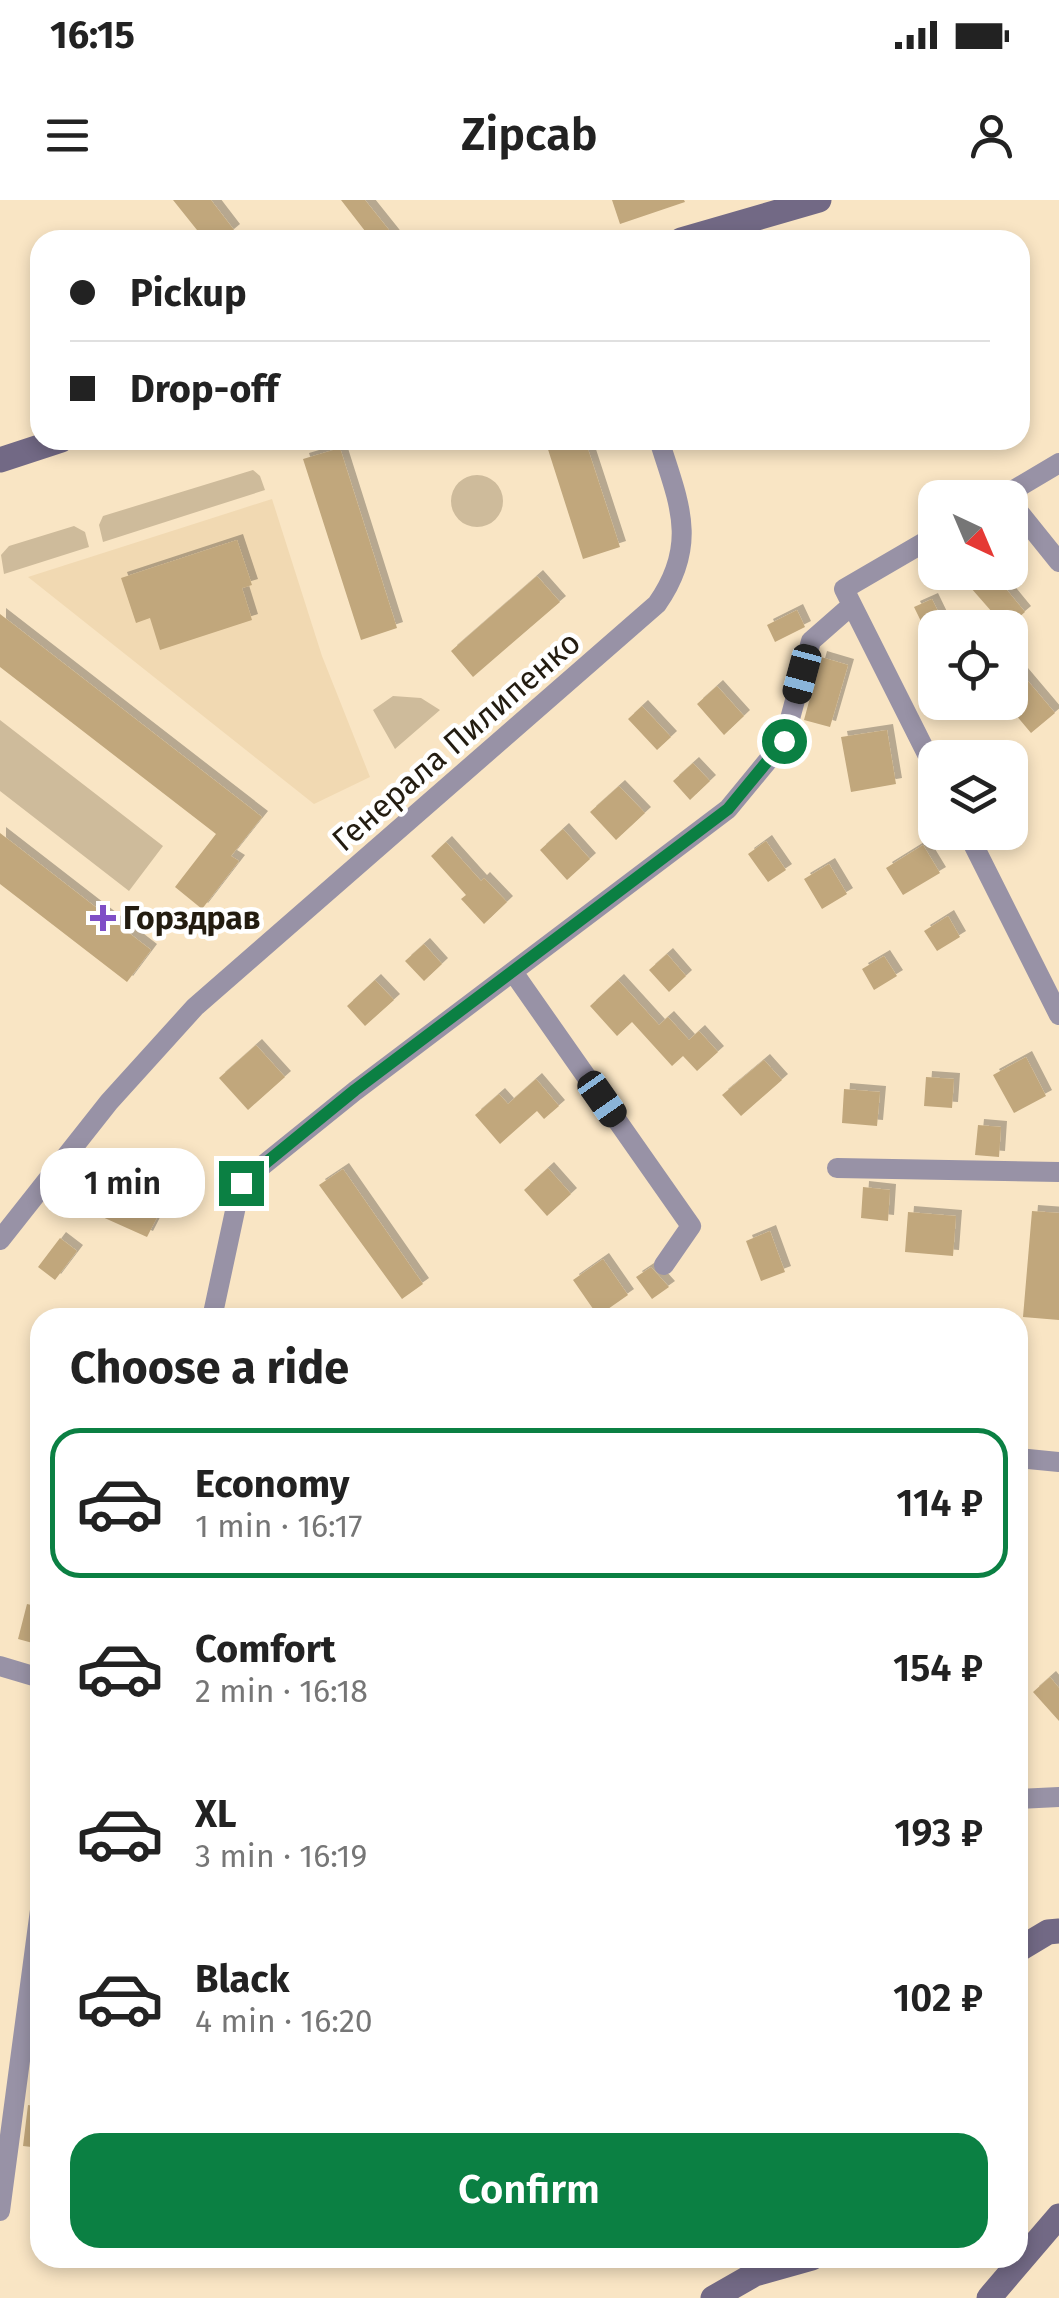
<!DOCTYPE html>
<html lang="en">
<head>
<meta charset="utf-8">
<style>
	:root { --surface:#fff; --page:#f6f6f6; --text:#222; --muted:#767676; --line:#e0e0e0; --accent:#0b8043 }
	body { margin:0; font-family:"Fira Sans",sans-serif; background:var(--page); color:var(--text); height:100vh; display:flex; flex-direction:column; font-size:38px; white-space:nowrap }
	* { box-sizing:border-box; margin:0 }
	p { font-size:32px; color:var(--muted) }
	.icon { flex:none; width:55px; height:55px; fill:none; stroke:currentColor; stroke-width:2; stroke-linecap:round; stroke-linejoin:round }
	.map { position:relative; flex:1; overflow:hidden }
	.panel { position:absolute; left:30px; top:1108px; width:998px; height:960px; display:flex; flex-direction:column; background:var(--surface); border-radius:30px; box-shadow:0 5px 15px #0003 }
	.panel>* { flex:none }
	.banner { position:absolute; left:30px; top:30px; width:1000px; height:220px; border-radius:30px; box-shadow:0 5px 15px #0003; display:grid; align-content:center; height:220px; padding:0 40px; background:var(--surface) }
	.needle { width:65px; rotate:136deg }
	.controls { position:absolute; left:918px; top:280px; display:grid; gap:20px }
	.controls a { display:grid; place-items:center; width:110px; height:110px; border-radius:20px; background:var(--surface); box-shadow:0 5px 15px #0003; font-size:50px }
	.end { position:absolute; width:45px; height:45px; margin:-22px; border:12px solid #0b8043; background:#fff; box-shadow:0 0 0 5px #fff }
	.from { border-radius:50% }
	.bubble { position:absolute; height:70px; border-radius:30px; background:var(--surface); box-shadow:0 5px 15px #0003; font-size:32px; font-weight:600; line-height:70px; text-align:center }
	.car { position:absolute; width:30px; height:60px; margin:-30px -15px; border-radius:12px; box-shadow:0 0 8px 2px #0007; background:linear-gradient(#222 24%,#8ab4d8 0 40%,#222 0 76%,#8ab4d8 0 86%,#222 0) }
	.banner b { display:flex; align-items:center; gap:35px; height:95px; font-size:38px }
	.banner b+b { border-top:2px solid var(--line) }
	.banner i { width:25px; height:25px; background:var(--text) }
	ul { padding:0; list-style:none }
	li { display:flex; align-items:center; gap:30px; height:150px; margin:0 20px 15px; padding:0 20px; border:5px solid transparent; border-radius:30px }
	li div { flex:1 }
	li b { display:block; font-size:38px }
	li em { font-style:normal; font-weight:600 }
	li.current { border-color:var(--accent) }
	li>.icon { width:90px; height:90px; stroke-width:1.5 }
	h2 { padding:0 40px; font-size:45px; line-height:120px }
	.cta { display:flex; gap:20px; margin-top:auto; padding:20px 40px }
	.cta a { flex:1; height:115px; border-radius:30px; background:var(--accent); color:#fff; font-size:40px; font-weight:600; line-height:115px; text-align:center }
	.status { display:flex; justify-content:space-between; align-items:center; height:70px; padding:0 50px; background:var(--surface); direction:ltr }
	.status svg { height:28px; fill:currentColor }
	header { display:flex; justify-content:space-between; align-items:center; height:130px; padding:0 40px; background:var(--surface); font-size:45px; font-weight:600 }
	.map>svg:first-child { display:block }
</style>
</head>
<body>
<div class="status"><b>16:15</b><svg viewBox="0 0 49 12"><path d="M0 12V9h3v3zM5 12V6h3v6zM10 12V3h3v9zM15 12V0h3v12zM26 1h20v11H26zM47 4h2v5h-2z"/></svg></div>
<header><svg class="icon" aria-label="menu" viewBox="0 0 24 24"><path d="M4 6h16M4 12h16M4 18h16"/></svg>Zipcab<svg class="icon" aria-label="person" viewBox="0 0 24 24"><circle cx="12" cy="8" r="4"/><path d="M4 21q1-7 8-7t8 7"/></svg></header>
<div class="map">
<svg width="1059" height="2098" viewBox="0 0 1059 2098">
	<defs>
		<filter id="shadow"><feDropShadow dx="6" dy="-6" stdDeviation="0" flood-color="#0004"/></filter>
	</defs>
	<rect width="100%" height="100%" fill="#f9e5c4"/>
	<path fill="#f1d9b2" d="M272,299L322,456L370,577L314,604L28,377Z"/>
	<path fill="#cebb9b" d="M253,270L260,276L265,290L103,342L99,325L103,316Z
		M451 301a26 26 0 1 1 52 0a26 26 0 1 1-52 0Z
		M74,326L85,332L89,347L4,374L1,355L9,346Z
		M393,496L421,498L440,510L395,549L373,510Z
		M0,520L163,646L129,691L0,591Z"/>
	<path fill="#c1a77c" filter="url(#shadow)" d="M173,0H211L234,30L222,40H205Z
		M341,0H365L397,40H372Z
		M612,0H684L685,2L620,24Z
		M545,240H585L620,347L583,359Z
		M340,248L397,428L361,440L303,259Z
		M237,340L252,385L242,388L252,420L160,450L150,418L136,423L121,378Z
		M992,372L1025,412L1006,428L971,388Z
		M537,376L560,402L473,477L451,451Z
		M932,399L946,428H935V450L914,407Z
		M797,410L805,427L775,442L767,425Z
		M0,414L262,617L231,656L239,661L202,709L175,687L216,634L0,467Z
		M821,457L848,465L830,527L804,520Z
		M1022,474L1055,513L1031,533L1010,508V484Z
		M717,486L744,516L724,535L697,504Z
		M642,506L671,537L657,550L628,519Z
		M887,530L896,584L851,592L841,537Z
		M693,563L710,581L690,600L673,581Z
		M619,586L645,613L616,640L590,612Z
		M563,629L590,659L567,680L540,650Z
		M0,633L151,750L127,782L0,684Z
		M766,641L786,670L768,682L748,654Z
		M446,642L481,681L484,678L507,702L484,724L461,699L466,695L431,656Z
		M923,645L940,673L903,695L886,668Z
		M829,664L847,694L822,709L804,679Z
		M948,716L960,737L937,751L924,731Z
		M424,744L442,764L424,781L405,761Z
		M667,754L686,776L669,792L649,770Z
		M884,756L897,776L874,790L862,769Z
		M375,780L394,800L365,826L347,806Z
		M618,780L659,825L668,817L689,840L699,831L718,852L697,871L683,856L672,866L632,822L617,836L590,806Z
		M256,845L285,877L248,910L219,878Z
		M1026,857L1046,896L1014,913L993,875Z
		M764,860L782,880L741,916L722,895Z
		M926,877L954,879L952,908L924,906Z
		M536,879L559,906L544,919L537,911L500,944L475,915L499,894L508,904Z
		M844,889L880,892L877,926L842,923Z
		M978,925L1001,927L999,957L975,955Z
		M146,968L175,982L147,1037L89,1011L96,997L124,1012Z
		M548,968L571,994L547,1016L524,990Z
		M343,969L423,1084L402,1099L319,985Z
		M863,987L890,990L888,1021L861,1018Z
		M1032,1011L1059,1013V1120L1023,1117Z
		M908,1012L956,1016L953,1056L905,1052Z
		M770,1031L785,1072L761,1081L746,1041Z
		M60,1038L77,1051L55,1080L38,1067Z
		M603,1059L628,1095L598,1116L573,1080Z
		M651,1067L669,1087L652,1099L636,1077Z
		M27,1404L40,1407V1445L18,1439Z
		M1050,1477L1059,1488V1521L1033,1492Z
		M28,1905L40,1907V1948L23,1946Z"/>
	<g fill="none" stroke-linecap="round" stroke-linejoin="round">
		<path stroke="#9892a6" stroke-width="20" d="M1000,298L1059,263
			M1010,301L1059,362
			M935,336L844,389L935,570
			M967,632L1059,815
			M513,772L691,1026L664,1065
			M837,968L1059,972
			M0,1040L109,902L195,807L657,404C699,344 679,303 659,240
			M212,1118L241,983L355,891L728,609L784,541L811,441L852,405
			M1018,1258L1059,1262
			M0,1466L40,1478
			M1018,1599L1059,1597
			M0,2011L40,1710"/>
		<path stroke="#726985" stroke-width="25" d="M681,40L819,0
			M0,260L61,240
			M1018,1750L1048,1732L1059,1731
			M713,2098L755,2074L812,2058
			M989,2098L1059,2016"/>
	</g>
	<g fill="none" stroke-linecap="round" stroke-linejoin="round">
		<path stroke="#0b8043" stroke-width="12" d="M241,983L355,890L728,609L784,541"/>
	</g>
	<path fill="#7f4ec6" stroke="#fff" stroke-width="4" d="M98 703h10v10h10v10h-10v10h-10v-10h-10v-10h10z"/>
	<g text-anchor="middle" stroke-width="9" stroke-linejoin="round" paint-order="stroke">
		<g font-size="32" fill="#231c10" stroke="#fff">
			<text transform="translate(456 541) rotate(-41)" y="11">Генерала Пилипенко</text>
		</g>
		<g font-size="32" font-weight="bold" fill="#231c10" stroke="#fff" text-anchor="start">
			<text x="123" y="729">Горздрав</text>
		</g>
	</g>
</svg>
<div class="controls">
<a><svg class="needle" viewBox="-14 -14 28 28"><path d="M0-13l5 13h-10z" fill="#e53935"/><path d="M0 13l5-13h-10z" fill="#767676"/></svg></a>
<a><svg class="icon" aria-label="locate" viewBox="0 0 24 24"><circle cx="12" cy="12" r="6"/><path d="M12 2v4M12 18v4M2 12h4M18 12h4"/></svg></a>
<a><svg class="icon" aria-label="layers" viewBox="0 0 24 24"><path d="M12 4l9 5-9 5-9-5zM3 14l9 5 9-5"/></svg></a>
</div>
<i class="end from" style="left:784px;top:541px"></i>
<i class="end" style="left:241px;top:983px"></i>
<div class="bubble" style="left:40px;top:948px;width:165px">1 min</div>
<i class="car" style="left:802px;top:474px;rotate:195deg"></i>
<i class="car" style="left:602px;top:899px;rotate:145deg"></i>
<div class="banner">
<b><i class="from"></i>Pickup</b>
<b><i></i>Drop-off</b>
</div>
<section class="panel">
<h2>Choose a ride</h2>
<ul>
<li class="current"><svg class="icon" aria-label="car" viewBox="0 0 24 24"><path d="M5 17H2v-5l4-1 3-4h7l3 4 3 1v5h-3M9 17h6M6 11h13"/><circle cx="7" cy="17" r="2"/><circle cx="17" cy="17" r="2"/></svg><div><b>Economy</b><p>1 min · 16:17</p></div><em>114 ₽</em></li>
<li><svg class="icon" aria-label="car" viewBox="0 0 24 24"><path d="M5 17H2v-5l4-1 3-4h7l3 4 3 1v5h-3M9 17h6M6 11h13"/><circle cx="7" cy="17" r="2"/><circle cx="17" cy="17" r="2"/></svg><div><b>Comfort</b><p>2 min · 16:18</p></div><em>154 ₽</em></li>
<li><svg class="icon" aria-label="car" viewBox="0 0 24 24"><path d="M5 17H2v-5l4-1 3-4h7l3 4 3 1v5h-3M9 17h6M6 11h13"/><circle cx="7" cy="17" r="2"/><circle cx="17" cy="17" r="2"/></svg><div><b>XL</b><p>3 min · 16:19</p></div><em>193 ₽</em></li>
<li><svg class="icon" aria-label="car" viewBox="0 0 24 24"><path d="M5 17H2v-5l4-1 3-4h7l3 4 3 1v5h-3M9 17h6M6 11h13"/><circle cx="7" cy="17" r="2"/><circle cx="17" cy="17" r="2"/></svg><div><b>Black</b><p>4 min · 16:20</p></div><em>102 ₽</em></li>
</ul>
<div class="cta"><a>Confirm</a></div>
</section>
</div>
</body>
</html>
